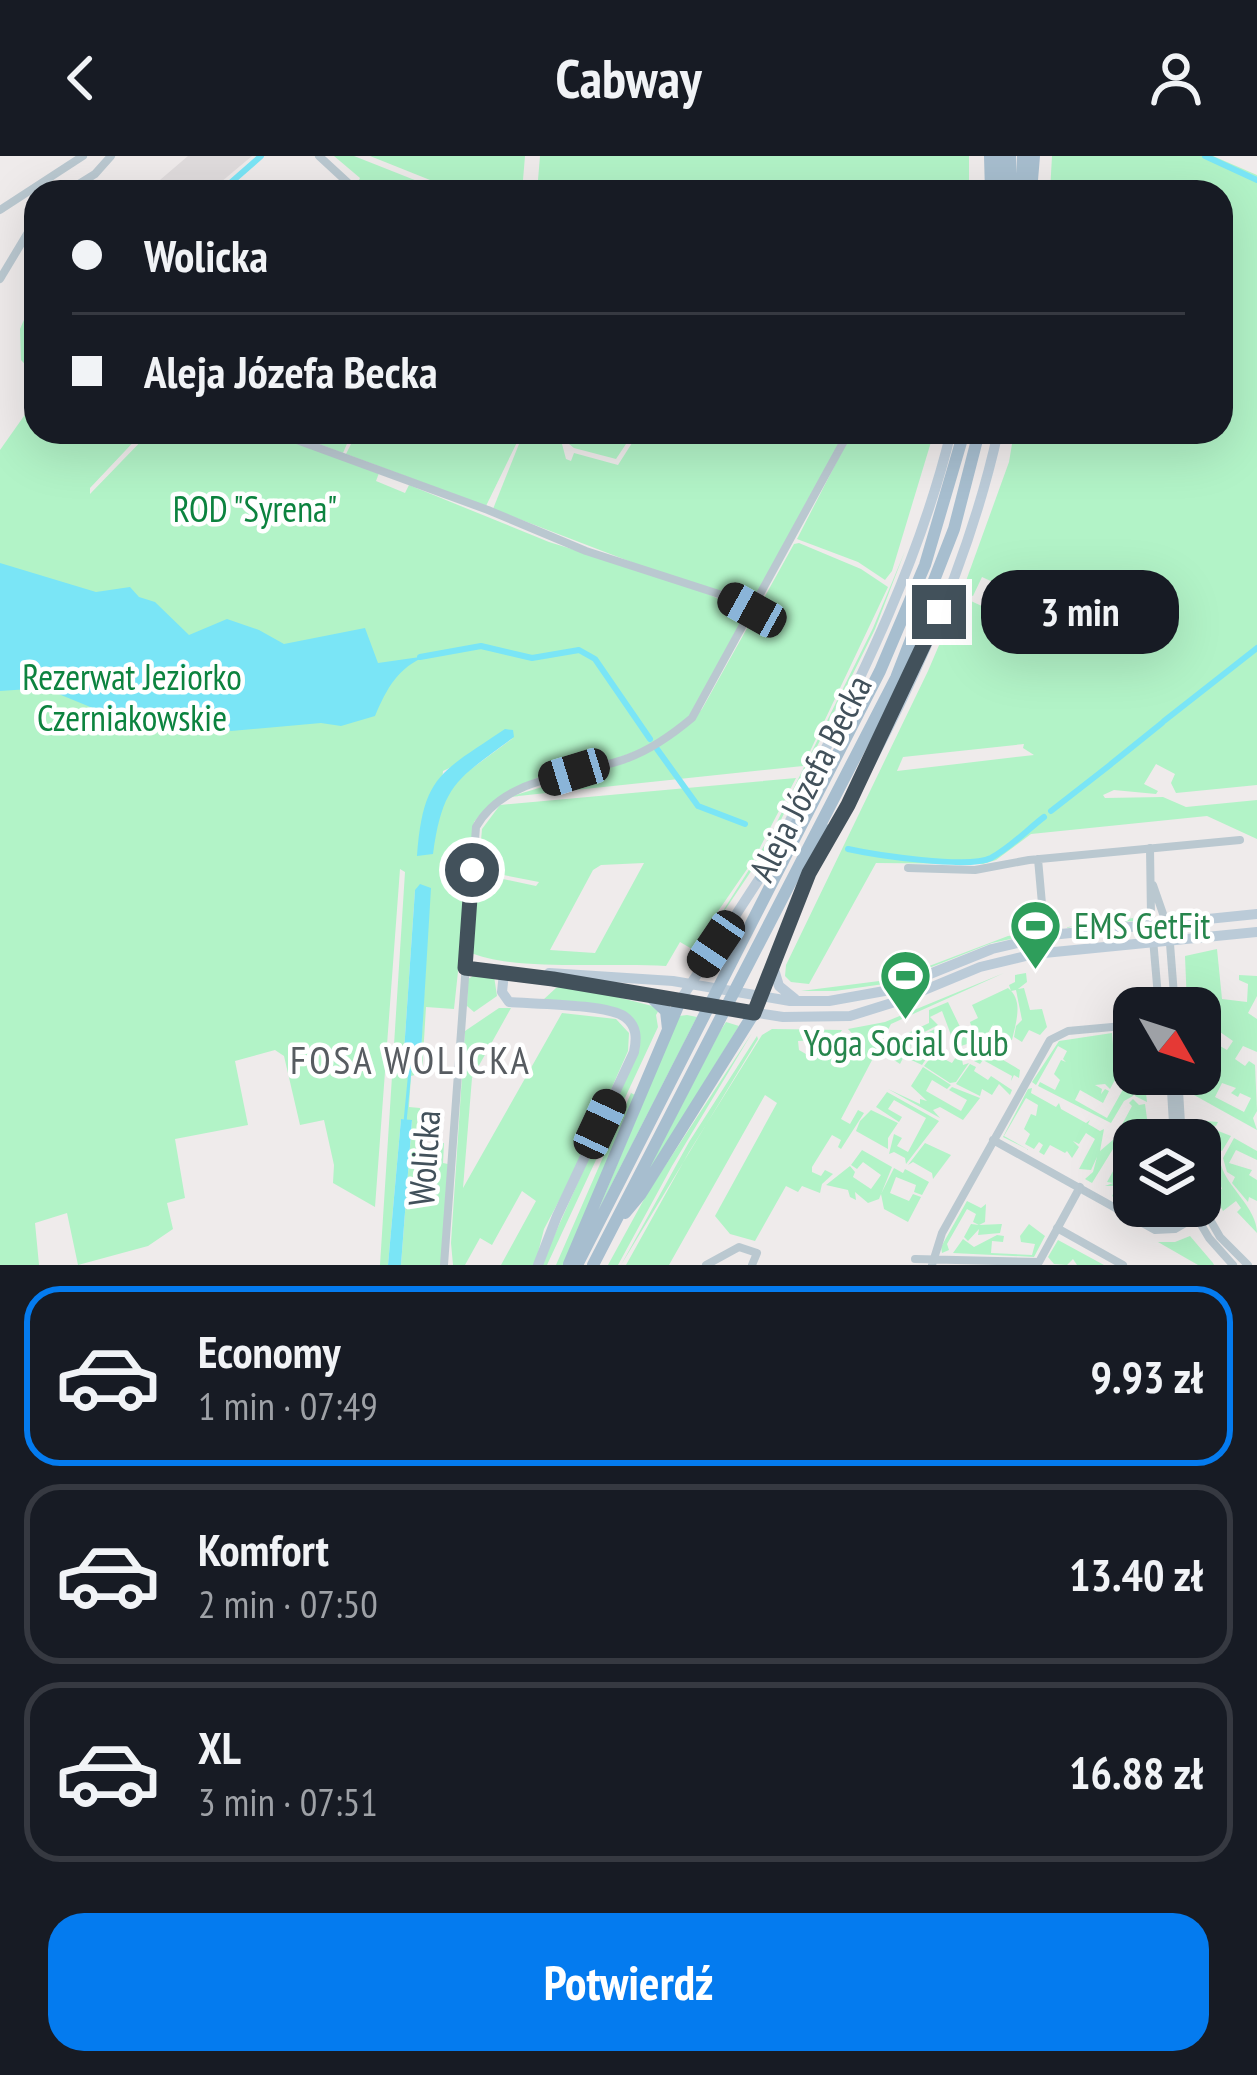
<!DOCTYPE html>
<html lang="pl">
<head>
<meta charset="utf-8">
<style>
	:root { --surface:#171b24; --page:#242831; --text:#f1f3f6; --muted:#9ea1a6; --line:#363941; --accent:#047bef }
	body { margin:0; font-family:"PT Sans Narrow",sans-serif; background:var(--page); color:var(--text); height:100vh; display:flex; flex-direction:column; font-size:45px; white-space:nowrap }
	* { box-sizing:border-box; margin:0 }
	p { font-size:39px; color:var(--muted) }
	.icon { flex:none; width:66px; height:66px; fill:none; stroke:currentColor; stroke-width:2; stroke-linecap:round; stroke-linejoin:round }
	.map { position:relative; height:1109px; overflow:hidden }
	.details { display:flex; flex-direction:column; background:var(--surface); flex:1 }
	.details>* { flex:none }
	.banner { position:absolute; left:24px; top:24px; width:1209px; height:264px; border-radius:36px; box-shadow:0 12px 48px #0002; display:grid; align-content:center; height:264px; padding:0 48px; background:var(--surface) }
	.needle { width:78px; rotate:129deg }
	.controls { position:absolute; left:1113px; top:831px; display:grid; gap:24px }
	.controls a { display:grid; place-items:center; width:108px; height:108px; border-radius:24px; background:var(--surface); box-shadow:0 12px 48px #0002; font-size:60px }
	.end { position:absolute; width:54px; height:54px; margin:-27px; border:15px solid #42515b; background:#fff; box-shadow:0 0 0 6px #fff }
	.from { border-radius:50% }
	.bubble { position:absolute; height:84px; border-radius:36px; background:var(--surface); box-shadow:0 12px 48px #0002; font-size:39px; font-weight:600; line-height:84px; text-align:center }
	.car { position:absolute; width:36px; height:72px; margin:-36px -18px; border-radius:15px; box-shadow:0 0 9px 3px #0007; background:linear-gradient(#222 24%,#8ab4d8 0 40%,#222 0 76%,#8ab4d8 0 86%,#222 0) }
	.banner b { display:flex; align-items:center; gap:42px; height:114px; font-size:45px }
	.banner b+b { border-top:3px solid var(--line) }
	.banner i { width:30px; height:30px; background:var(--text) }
	ul { padding:21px 0 0; list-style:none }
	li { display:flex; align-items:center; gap:36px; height:180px; margin:0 24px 18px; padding:0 24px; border:6px solid var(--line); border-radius:36px }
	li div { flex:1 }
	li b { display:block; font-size:45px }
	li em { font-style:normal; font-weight:600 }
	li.on { border-color:var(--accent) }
	li>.icon { width:108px; height:108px; stroke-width:1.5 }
	.cta { display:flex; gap:24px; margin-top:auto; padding:24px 48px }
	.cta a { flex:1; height:138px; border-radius:36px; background:var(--accent); color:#fff; font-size:48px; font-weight:600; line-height:138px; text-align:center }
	header { display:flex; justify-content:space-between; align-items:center; height:156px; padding:0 48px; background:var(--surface); font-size:54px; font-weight:600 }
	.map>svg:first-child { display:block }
</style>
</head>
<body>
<header><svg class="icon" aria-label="back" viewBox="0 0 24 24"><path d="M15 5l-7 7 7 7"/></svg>Cabway<svg class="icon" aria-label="person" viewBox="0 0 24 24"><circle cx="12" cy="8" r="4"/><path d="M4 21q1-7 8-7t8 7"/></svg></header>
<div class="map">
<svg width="1257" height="1109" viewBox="0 0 1257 1109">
	<rect width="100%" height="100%" fill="#efebeb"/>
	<path fill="#e0dcdd" d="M188,0H252L209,36H146Z"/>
	<path fill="#b2f3c7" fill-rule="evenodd" d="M334,0H354L445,36H363L356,30L360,22Z
		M370,0H525L522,36H460Z
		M540,0H969V36H537Z
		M1052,0H1213L1257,19V629L1176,637L1171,627L1175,618L1156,608L1144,628L1158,635L1156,638L1114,634L1103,639L1105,642L1163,641L1186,651L1257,644V683L1207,660L1031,678L996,704L983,708L876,707L809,828L791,826L785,820L786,809L928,515L960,440L984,451L995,427L982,421L973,440L962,436L1009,306L1014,276L1017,282L1016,276H1221V36H1050ZM1024,588L1023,592L1034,599L897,615L903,601Z
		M36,136V220L21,204L20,173Z
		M36,243V276L142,277L90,332V338L150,276H271L379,317L376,325L405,337L409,329L549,386L688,429L743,454L745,461C731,486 707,544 689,562C667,584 634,597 605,606L603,600C555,615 507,626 474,666L454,853L426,851L422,917L411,920L409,951L420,952L418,988L444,987L443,1007L448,1008L441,1109H401L412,965L401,963L388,1109H380L405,716L400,713L375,1051L333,1027L334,1009L324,964L300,969L284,900L275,894L235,905L248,969L175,983L185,1042L167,1047L173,1073L148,1090L78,1109L67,1057L35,1067L39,1109H0V294ZM513,582L455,625L439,656L443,615ZM415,734L427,783L420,913L403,910Z
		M286,276H352L343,297Z
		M357,276H522L486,350L346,298Z
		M526,276H634L616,303L574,292L559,280Z
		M639,276H821L841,285L751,452L493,353L521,283L552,282L562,288L566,303L571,305L574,297L618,309Z
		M852,276H934L892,415L885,424L858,406L797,383Z
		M799,387L861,413L888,431L803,610L509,641L622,607L687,568L702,553L794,388Z
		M905,395L875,473L768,690L702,788L769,682L873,472Z
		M796,622L754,703L692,793L680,786L666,810C614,806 512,816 469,796L475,724L503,723L536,730L539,726L498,718L478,719L482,673L500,649ZM644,707L595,797L550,794L593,714L601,709Z
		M1133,762L1134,765L1078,769L992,787L891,827L835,835H801L895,823L1008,780Z
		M1217,793L1222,843L1247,846L1248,828L1239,824V819L1257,820V840L1248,857L1257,863V896L1243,890L1235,903L1245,910L1249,905L1255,909L1257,955L1253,962L1257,974L1194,939L1204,936L1200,883L1204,881L1227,894L1233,885L1204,865L1200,870V852L1187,849L1185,800ZM1222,927L1236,932L1231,937L1238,941L1240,937L1251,942L1244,956L1215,941Z
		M478,817L494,820L497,840L474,856L467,850L468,823Z
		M1004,817L891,868L841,963L850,968L858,954L864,957L841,993L838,991L841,984L832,979L812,1011V1016L821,1020L825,1014L833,1018L822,1028L820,1037L802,1030L798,1036L786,1030L755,1085L730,1078L715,1060L777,947L765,939L669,1109H626L689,996L762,879L772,873L842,874L836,883L798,885L799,894L811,901L818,899V891L859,885L848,873L885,866Z
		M1026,817L1027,826L1018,833L1024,832L1030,854L1042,853L1047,871L1040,879L1029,874L1022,886L1014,881L1016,870L1022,864L1016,834L1011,835L1009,829L1015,826V819Z
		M567,828L660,852L656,859L658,871L547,1109H541L636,897L634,864L543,844L556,832Z
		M1008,832C1023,844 1017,863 1012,884L991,874L994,867L985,882L961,890L957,895L942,855L930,861L938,869L905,886L901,884L904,879L929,867V854L948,846L964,879L973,876L970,866L978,862L972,849Z
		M499,852H511L472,922L463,1032L562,857L616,863L629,877L628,895L575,1015L544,1073L535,1109H501L536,1045L522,1035L492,1089L480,1082L465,1109H453L451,1087L465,875Z
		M687,859L697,861L597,1057L679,860Z
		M726,866L739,870L640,1030L719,877Z
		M935,873L942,877L938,880L945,897L927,901V895L917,891L912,899L926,903L922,909L905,901L903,891L902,900L897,899L903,902L900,908L888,900L899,885L914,894L916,888L911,886L910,892L906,887Z
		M1134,875L1122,878L1125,890H1134L1130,910L1134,918H1154L1155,929H1145L1147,946L1135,940L1140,921L1133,940L1124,945L1111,967L1038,930L1040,926L1055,934L1060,924L1054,918L1061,904L1066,906L1063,903L1067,895L1058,890L1036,929L1032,926L1059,885L1112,877L1113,889H1118V877ZM1116,922L1126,928L1107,962L1075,944L1080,934L1103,947L1109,935L1105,933L1101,938L1102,933L1095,929L1105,928L1110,933Z
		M990,876L1011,885L1007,893L993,886L988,895L1020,914L1019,922L1014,919L1011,925L1012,920L983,904L980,908L974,905Z
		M752,877L672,1010L618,1109H608L648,1036Z
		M757,880L758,883L621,1109L689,986Z
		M949,897L946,904L952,907L956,901L962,903L963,909L969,907L956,926L950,927L924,910L931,901Z
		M970,908L976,911L974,915L988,924L991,920L1012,934L1010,939L999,928L992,939L982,933L980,940L956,928Z
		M923,911L951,929L947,933L932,924L926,935L961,955L967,944L949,934L952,931L980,942L963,964L940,951L933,954L940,962L888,933L920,948V943L927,945L911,930Z
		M1032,932L1031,937L1056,951L1059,947L1061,953L1086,967L1090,964L1088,968L1100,975L1104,973L1100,995L1114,983L1120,984L1125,991L1118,976L1132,950L1129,947L1133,943L1139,949L1145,948L1149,977L1159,976V984L1134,983V995L1127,991L1130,1001L1134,997V1030L1127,1029L1123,1019L1119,1021L1134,1038L1124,1033L1116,1043L1112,1040L1117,1030H1105L1113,1027L1107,1026L1117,1008L1126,1011L1119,1006L1124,999L1113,993L1092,1027L1085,1023L1093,1016L1097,1001L1091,1014L1079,1013L1095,983L1086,977L1079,988L1073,985L1079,991L1072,1002L1067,995L1065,997L1050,989L1044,999L1039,996L1043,989L1039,986L1034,993L1025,988L1030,978L1024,973L1031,958L1036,960L1038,949L1026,942L1004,980L1029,994L1003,981L1028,933Z
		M887,936L939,965L906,1008L905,1002L894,996L889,998L894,978L902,982L897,990L908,996L926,962L894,944L888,953L902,961L899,966L876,951Z
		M631,937L635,939L565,1109H556Z
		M871,954L898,967L888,982V993L856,975L860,965Z
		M1195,964L1218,966L1216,970L1198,967L1231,980L1222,995L1211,993L1216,990L1214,980L1193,984Z
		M1234,982L1257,995V1004L1236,994L1229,1007L1252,1014L1249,1019L1257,1024V1045L1249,1041L1248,1046L1232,1027L1235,1021L1227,1016L1223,1002Z
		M925,987L951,999L933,1023L932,1017L913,1006L908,1009Z
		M862,994L892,1011L879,1043L868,1047L855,1036L856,1044L850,1041L848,1034L826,1029L850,1010L855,1016L853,1021L871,1033L881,1019L863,1006L857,1013L851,1009Z
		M1221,1009C1227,1031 1257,1052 1257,1077L1237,1056L1241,1052L1236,1045L1223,1055L1213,1036L1222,1033L1214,1011Z
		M894,1012L903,1017L905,1013L929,1026L922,1039L914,1036L916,1029L896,1021L890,1037L909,1045L913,1038L921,1041L908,1066L884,1053L881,1038Z
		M967,1045L981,1052L986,1048L985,1066L979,1069L1002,1068L1000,1077L978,1079L979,1073L968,1085L964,1081L971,1068L979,1069L973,1066L976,1058L967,1053L947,1088L949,1094L942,1097L941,1091Z
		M1029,1068L1045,1080L1034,1101L953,1097L963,1083L974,1091L997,1079L1004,1080L1003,1086L992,1085L991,1097L1032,1099L1035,1088L1021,1086L1020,1080Z
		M1190,1080L1213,1107L1214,1109H1198L1158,1086H1175Z
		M1058,1084L1104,1109H1077L1073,1103L1067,1109L1054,1108L1048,1101Z"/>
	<path fill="#7ae5f6" d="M0,407L96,436L130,431L139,441L155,446L189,479L227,463L259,474L284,488L365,472L378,507L427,500C398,511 387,532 375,560L341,570L321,567L231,575L178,562L122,564L44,532L0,535Z
		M505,573L513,574L514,581C458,623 443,626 433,698L417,700C423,618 442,616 505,573Z
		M420,728L431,732L420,914L403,910L415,734Z
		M401,963L412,964L401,1109H388Z"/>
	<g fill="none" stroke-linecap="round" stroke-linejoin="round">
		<path stroke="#7ae5f6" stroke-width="3" d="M405,966L410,914"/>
		<path stroke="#7ae5f6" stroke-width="6" d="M1205,0L1257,24
			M220,36L261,0
			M420,501L481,490L532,502L579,494L595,503L650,583
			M1164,565L1257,492
			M657,593L698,650L745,668
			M1111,608L1162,567
			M1051,655L1110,609
			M848,693C875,699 968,713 991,702C1010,692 1027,674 1044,661"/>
		<path stroke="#bac8d0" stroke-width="8" d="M319,0L358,36
			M66,36L95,18L111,0
			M0,54L83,0
			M0,123L36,63
			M275,276L488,354L586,395L725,440L752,455
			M1150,692L1151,760L1159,852
			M1038,703L1043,759
			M908,712L975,714L1029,704L1240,684
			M1153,729L1169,775L1175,852
			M465,812L504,817
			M1170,918L1174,984
			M1178,918L1182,984
			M993,984L1155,1074L1175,1073L1204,1056
			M1200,1046L1220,1081L1248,1109
			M1190,1050L1209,1082L1233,1109
			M1057,1072L1123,1109
			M915,1103L1039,1106L1080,1031
			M444,1109L476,671C506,618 578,621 628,602C652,593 673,578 692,562L844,285
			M706,1109L739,1091L757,1097L752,1109
			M932,1109L942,1077L1050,884L1068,875L1134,869"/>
		<path stroke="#bbcbd8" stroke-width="10" d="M782,681C847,549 916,420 951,276
			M824,692C897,564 966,421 998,276
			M773,810L779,830L795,843
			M549,817L673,825L790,845H829L890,834L992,793L1051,779L1257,758
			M681,843L765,714
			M754,857L811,713
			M538,1109L557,1060L634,896C637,882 637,870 625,861C608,848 533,848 509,846L502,836L504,817L783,861L850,860L898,845L980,811L1034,798L1257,776"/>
		<path stroke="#a7becf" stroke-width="12" d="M990,0L991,36
			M1000,36V0
			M1010,36V0
			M1021,36L1023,0
			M1031,36L1034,0
			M809,717L826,674
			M761,720L797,667
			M650,840L666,855L668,873
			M625,1057L640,1039L754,857
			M569,1108L681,843
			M577,1109L880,515L925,409L964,276
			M593,1109L896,522L954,373L979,276"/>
	</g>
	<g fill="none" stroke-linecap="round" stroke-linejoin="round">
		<path stroke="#42515b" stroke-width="15" d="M472,714L465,812L553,823L754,857L809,717L848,649L939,456"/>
	</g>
	<defs>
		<symbol id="stadium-pin" viewBox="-11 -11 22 30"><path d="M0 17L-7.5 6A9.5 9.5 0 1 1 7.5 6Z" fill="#2e9e5b" stroke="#fff"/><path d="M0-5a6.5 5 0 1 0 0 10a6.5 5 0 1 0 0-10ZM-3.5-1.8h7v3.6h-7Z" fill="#fff"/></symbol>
	</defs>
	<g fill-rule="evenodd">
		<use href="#stadium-pin" x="1006" y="740" width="59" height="81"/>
		<use href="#stadium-pin" x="876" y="790" width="59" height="81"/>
	</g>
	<g text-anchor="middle" stroke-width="9" stroke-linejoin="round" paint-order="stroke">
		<g font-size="36" fill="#0c833f" stroke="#fff">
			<text x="255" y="366">ROD "Syrena"</text>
			<text x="132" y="534">Rezerwat Jeziorko<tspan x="132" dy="41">Czerniakowskie</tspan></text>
		</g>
		<g font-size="36" fill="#42515b" stroke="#fff">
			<text transform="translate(810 622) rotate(-63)" y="13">Aleja Józefa Becka</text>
			<text transform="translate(424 1002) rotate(-86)" y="13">Wolicka</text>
		</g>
		<g font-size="36" fill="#27864d" stroke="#fff" text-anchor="start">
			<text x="1074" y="783">EMS GetFit</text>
			<text x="906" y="900" text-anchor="middle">Yoga Social Club</text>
		</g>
		<g font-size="39" letter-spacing="3" fill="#575c61" stroke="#fff">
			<text x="411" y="918">FOSA WOLICKA</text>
		</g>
	</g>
</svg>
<div class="controls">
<a><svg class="needle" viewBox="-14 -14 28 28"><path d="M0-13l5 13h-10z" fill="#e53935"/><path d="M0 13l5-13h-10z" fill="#9ea1a6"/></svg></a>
<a><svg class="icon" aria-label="layers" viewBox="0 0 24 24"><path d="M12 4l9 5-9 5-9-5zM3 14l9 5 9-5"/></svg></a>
</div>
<i class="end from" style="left:472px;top:714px"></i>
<i class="end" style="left:939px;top:456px"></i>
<div class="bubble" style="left:981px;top:414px;width:198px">3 min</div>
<i class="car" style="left:752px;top:454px;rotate:299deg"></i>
<i class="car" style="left:574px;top:616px;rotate:253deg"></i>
<i class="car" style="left:716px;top:788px;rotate:214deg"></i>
<i class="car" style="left:600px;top:968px;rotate:25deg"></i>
<div class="banner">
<b><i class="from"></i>Wolicka</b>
<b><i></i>Aleja Józefa Becka</b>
</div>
</div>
<section class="details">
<ul>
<li class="on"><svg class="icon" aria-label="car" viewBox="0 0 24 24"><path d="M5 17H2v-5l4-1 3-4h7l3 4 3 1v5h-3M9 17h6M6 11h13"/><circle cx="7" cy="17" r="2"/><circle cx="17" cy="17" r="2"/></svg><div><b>Economy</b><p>1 min · 07:49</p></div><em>9.93 zł</em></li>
<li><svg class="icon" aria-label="car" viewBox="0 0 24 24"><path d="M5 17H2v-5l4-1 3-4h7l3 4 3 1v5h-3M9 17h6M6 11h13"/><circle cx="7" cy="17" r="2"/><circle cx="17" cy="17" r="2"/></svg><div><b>Komfort</b><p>2 min · 07:50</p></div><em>13.40 zł</em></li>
<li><svg class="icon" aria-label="car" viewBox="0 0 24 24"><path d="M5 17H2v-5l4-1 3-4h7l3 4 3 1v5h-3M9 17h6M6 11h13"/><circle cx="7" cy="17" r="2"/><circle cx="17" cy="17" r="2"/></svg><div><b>XL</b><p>3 min · 07:51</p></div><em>16.88 zł</em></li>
</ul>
<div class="cta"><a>Potwierdź</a></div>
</section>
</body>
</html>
